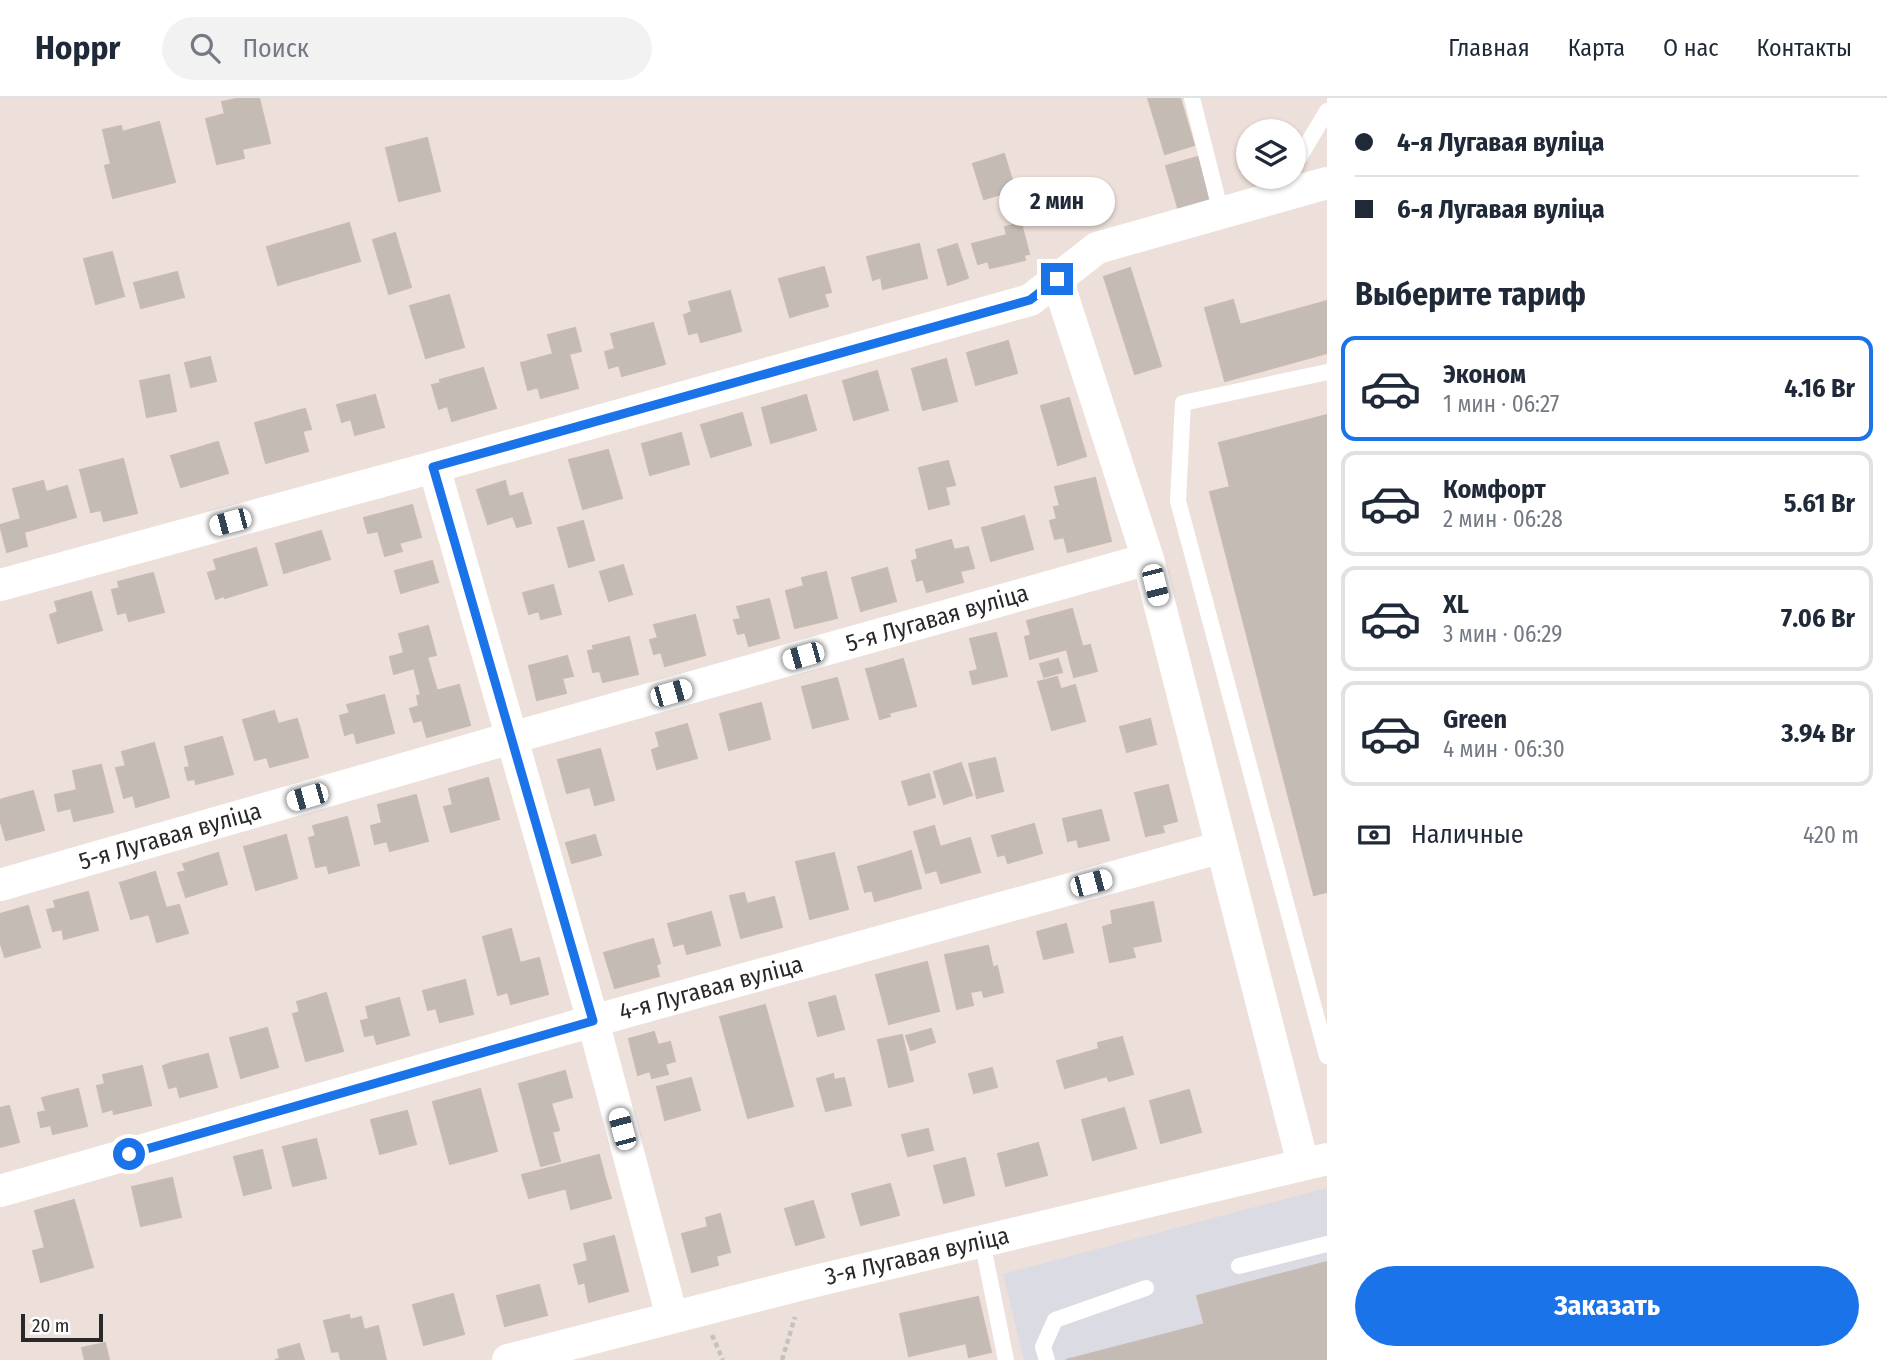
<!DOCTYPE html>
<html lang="ru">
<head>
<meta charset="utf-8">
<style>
	:root { --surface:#fff; --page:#f2f2f3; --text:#1f2937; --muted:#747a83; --line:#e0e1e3; --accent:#1a73e8 }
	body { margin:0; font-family:"Fira Sans Condensed",sans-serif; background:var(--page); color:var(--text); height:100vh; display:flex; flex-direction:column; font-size:26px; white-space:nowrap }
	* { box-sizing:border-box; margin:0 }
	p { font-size:23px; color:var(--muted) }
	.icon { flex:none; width:38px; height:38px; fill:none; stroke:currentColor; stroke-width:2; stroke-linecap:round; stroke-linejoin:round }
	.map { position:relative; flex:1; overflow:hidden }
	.details { display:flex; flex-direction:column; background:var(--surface); width:560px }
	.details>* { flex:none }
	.banner { display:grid; align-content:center; height:154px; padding:0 28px; background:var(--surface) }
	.fabs { position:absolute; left:1236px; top:21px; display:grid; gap:14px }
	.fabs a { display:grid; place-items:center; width:70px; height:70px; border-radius:50%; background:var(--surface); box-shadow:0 2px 5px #0004; font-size:35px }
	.scale { position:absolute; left:21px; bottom:18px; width:82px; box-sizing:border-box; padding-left:7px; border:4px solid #292929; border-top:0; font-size:19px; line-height:24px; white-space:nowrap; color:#292929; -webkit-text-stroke:5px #fff; paint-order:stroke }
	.end { position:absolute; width:32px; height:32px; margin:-16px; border:9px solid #1a73e8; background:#fff; box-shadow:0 0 0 4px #fff }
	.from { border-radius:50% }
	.bubble { position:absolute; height:49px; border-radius:24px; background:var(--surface); box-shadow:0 2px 5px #0004; font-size:23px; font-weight:700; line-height:49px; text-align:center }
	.car { position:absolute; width:21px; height:42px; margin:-21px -10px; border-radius:9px; box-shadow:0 0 5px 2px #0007; background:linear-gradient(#fff 24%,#345 0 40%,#fff 0 76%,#345 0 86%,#fff 0) }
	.banner b { display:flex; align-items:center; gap:24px; height:66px; font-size:26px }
	.banner b+b { border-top:2px solid var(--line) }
	.banner i { width:18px; height:18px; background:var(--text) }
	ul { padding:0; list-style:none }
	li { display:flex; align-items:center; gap:21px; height:105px; margin:0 14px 10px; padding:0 14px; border:4px solid var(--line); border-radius:14px }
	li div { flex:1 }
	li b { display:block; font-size:26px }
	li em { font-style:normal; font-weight:700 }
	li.selected { border-color:var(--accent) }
	li>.icon { width:63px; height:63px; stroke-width:1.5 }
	h2 { padding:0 28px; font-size:32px; line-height:84px }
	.pay { display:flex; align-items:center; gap:18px; height:77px; padding:0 28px; font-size:26px }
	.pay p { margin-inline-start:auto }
	.primary-button { display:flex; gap:14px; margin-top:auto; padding:14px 28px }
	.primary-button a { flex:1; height:80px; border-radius:42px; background:var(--accent); color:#fff; font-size:28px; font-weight:700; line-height:80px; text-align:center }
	header { display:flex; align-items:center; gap:42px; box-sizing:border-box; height:98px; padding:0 35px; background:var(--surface); border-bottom:2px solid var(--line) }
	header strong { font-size:33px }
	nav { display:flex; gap:38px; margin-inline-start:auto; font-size:24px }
	.search { width:490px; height:63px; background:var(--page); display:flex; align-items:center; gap:18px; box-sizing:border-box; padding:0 24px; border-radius:38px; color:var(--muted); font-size:26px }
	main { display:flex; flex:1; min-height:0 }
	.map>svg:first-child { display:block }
</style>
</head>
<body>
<header>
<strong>Hoppr</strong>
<div class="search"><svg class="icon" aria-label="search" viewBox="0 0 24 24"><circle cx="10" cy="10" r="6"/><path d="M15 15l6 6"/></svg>Поиск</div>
<nav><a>Главная</a><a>Карта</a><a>О нас</a><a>Контакты</a></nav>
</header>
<main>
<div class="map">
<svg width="1327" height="1262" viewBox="0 0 1327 1262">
	<rect width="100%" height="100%" fill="#eddfd9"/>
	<path fill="#dbdbe4" d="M1327,1090V1262H1024L1003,1176Z"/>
	<path fill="#c4bbb5" stroke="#c8bbb3" stroke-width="2" d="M241,0H259L270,45L242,51L244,60L217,66L206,21L225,16L222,4Z
		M1148,0H1180L1194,47L1165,56Z
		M159,24L175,84L113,100L105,68L111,66L103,32L121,28L122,34Z
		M427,40L440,93L399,103L386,50Z
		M1004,56L1015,92L984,101L973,66Z
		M1198,59L1210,100L1178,110L1166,68Z
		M349,125L360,163L278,187L267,149Z
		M1021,125L1029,156L1024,157L1025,162L990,170L988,163L978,166L972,146L1007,137L1005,129Z
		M395,135L411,189L389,196L373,142Z
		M919,146L927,180L883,191L881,179L873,182L867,159Z
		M957,146L968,180L948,187L938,152Z
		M112,154L124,198L96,206L84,161Z
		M824,169L831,194L824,196L828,208L790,219L779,181Z
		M1130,170L1161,268L1135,276L1104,179Z
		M177,174L184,199L141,210L134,185Z
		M730,193L741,233L701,244L698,234L689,236L684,217L692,214L689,204Z
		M449,197L464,249L426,260L410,208Z
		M1233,202L1240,227L1327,203V255L1225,283L1205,210Z
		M653,225L665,266L622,278L619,267L609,270L605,254L615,251L611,236Z
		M575,230L581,253L569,256L578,290L541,300L538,289L528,292L521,265L553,256L548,237Z
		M1008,243L1017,275L976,287L967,255Z
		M210,259L216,283L191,289L185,265Z
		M946,261L957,303L923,312L912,271Z
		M483,270L496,310L452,323L440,282Z
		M877,273L888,312L854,322L843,283Z
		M169,277L176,313L147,319L140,283Z
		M441,285L447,308L439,311L432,287Z
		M375,297L384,329L355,337L351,321L342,324L337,307Z
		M806,297L816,332L771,345L762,310Z
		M1069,300L1086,358L1058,367L1041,308Z
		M305,311L311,331L303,333L297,313Z
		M297,313L308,353L266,365L255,325Z
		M742,315L751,347L711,359L701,327Z
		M1327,317V794L1314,797L1210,394L1230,389L1219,345Z
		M681,335L689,366L650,377L642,346Z
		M218,344L228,375L181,389L171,358Z
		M608,352L622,400L583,411L569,362Z
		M123,361L137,415L104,423L101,412L91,414L80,372Z
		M948,363L955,387L945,389L949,406L929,411L919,370Z
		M1095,380L1111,443L1068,454L1064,439L1055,441L1050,423L1057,421L1054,409L1060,408L1055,389Z
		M43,383L46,394L67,388L76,419L24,434L27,448L7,454L0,427L21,421L13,391Z
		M505,383L509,399L522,395L531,425L517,429L513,418L488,426L477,392Z
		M412,407L421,439L399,445L402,453L385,458L378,433L368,435L364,420Z
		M1024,418L1033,451L991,463L982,430Z
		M583,423L594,462L569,469L558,430Z
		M321,433L330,461L284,475L276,446Z
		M951,442L954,452L968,449L974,470L960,473L963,484L927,494L923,481L917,483L912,463L918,461L916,452Z
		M256,450L267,487L225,500L214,462Z
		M432,463L438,484L401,495L395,473Z
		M623,467L632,496L609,503L600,474Z
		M887,470L896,503L861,513L852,480Z
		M217,472L224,498L216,501L208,475Z
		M826,474L837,520L795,530L786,493L804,488L802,480Z
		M153,475L164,514L129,523L118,484Z
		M553,487L561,516L541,521L539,513L529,516L523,495Z
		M120,490L126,514L118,516L112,492Z
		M91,494L102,532L58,545L50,517L58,514L55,504Z
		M769,501L779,540L749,548L745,534L738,536L734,522L741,521L737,509Z
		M1072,511L1082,547L1037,559L1027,523Z
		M695,517L705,557L665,568L661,554L654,556L650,542L658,540L654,527Z
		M428,528L436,557L427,559L437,593L421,597L414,570L394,576L390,559L404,555L399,536Z
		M996,535L1007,578L973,586L970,574L978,572L970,541Z
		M1031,537L1037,559L1030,561L1025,539Z
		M629,539L638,576L603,584L600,573L593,574L588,553L594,552L593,548Z
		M1090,547L1097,573L1074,579L1067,552Z
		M567,558L573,578L562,580L566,595L537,602L529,568Z
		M903,561L916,608L884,616L872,570Z
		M1058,561L1062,574L1044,579L1040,566Z
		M872,570L884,616L889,615L890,618L880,621L866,571Z
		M1057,579L1061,592L1042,597L1038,584Z
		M837,580L848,621L813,630L802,589Z
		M459,587L470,627L427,639L422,622L414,624L410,611L419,608L417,598Z
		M1075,587L1085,623L1052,632L1042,597Z
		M384,597L394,635L357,645L354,634L345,637L340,618L350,615L347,607Z
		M761,605L770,641L729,652L720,616Z
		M274,613L278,626L297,621L308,659L270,669L267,659L255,662L243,622Z
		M1150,621L1156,646L1127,654L1120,629Z
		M687,626L697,660L657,671L652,652L660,649L656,635Z
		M222,639L233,676L196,686L195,681L188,682L185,670L190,669L185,649Z
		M154,645L169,699L136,709L133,697L124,700L116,670L126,668L122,654Z
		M600,651L614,702L595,707L590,689L567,695L558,662Z
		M995,660L1003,693L977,700L969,666Z
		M961,665L972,697L944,706L934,674Z
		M101,667L113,714L74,723L71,710L58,713L55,697L77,692L73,673Z
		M929,676L935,699L909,707L902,684Z
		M488,680L499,721L451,734L444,709L453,707L449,691Z
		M1168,687L1177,723L1162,727L1164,734L1146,738L1135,695Z
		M33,693L44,732L14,740L3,701Z
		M416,697L428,743L390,753L387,743L375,746L371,728L382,725L378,707Z
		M3,701L14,740L6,742L0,721V702Z
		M1101,712L1109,742L1079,749L1077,741L1068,743L1063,721Z
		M347,719L359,767L329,775L327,767L316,769L309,740L316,738L313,728Z
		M1034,726L1042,755L1008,765L1005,756L998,758L992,738Z
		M934,728L940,749L970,740L980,774L941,785L937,772L926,775L914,734Z
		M286,737L297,780L256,792L244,749Z
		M595,737L601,757L572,765L566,745Z
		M911,753L921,790L910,793L899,757Z
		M218,755L227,786L186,799L178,775L186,773L183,766Z
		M834,755L848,811L810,821L796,764Z
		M899,757L910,793L875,803L865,767Z
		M865,767L872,792L865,794L858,769Z
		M155,774L166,810L179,807L188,835L157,844L149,816L131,821L120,785Z
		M88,794L98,832L64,841L62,831L53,833L47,812L56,810L54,803Z
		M744,795L747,806L774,799L782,829L741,840L730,798Z
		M1153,804L1161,843L1132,849L1135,859L1110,864L1103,829L1113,826L1111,813Z
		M28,808L40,849L5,859L0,843V816Z
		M711,814L720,847L687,856L684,845L674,848L668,826Z
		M1066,826L1073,854L1044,861L1037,834Z
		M511,831L520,865L539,860L548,896L511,906L508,894L498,897L483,839Z
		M653,841L660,865L656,867L659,878L615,890L604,855Z
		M988,848L993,870L997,868L1003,894L984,899L982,892L970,894L973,907L957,911L945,857Z
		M927,864L939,913L889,926L876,877Z
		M465,882L473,916L440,924L436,910L428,912L423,893Z
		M326,895L343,953L306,963L293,916L300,914L297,904Z
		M835,898L844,931L818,938L809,905Z
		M399,900L409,937L377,946L374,936L365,938L361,923L369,921L366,909Z
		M765,907L793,1008L748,1020L720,919Z
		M267,930L278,969L241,980L230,940Z
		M931,931L935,944L911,952L906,938Z
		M654,934L658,947L670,944L675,963L665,966L668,976L652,980L650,973L638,977L629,941Z
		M902,937L913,983L889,989L878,942Z
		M1122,939L1133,976L1109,983L1107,978L1065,990L1057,963L1099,951L1098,945Z
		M208,956L217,989L180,999L171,965Z
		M171,965L177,988L169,990L163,968Z
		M142,968L151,1007L114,1016L113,1011L103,1014L97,988L105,986L103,977Z
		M992,970L997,989L974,995L969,976Z
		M565,973L572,999L526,1012L519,986Z
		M833,976L834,982L844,980L851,1007L826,1013L817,981Z
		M691,980L700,1012L665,1022L657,989Z
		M78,991L87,1028L53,1036L51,1027L41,1029L38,1015L46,1013L42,1000Z
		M480,991L497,1053L450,1066L433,1004Z
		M1189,992L1201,1034L1161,1045L1150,1003Z
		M551,1005L559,1032L533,1039L526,1012Z
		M9,1008L19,1044L0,1049V1010Z
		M1124,1010L1136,1050L1093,1062L1082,1022Z
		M407,1013L416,1046L380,1056L371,1022Z
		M928,1031L933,1052L908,1058L902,1037Z
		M552,1034L560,1063L541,1068L533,1039Z
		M316,1041L326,1080L293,1088L283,1049Z
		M1038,1045L1047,1077L1006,1088L998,1056Z
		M262,1052L271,1090L244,1097L234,1059Z
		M599,1057L605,1080L529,1100L522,1077Z
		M965,1060L974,1097L944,1105L934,1068Z
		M172,1080L181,1119L141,1128L132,1089Z
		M605,1080L611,1100L571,1111L566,1090Z
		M890,1086L899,1117L861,1127L852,1096Z
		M74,1102L93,1169L41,1184L33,1153L45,1150L35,1113Z
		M813,1103L824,1139L796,1147L785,1111Z
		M720,1116L730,1154L716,1158L718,1167L692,1174L682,1136L708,1129L706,1120Z
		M614,1138L628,1193L589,1204L585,1184L579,1186L574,1167L588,1163L584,1146Z
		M1327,1164V1262H1214L1197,1198Z
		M539,1187L547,1217L505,1228L497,1198Z
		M453,1196L464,1236L424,1247L413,1207Z
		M978,1199L991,1254L969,1259L966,1245L909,1258L900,1216Z
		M349,1217L350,1222L361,1219L364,1232L378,1228L386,1262H341L339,1253L332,1254L324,1223Z
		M1205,1226L1214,1262H1066Z
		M105,1245L109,1262H85L82,1250Z
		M299,1246L304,1262H275L280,1261L278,1252Z"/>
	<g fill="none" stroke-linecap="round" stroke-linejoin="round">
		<path stroke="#c3c3c3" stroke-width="4.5" stroke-dasharray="5 3.5" stroke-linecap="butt" d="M712,1237L723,1262
			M782,1262L795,1219"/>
		<path stroke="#fff" stroke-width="16" d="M1192,0L1221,115
			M1293,70L1327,13
			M1327,274L1183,305L1178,403L1327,958
			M982,1143L1006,1262
			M1239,1168L1327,1146
			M1047,1262L1043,1249L1055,1222L1146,1190"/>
		<path stroke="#fff" stroke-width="32" d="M1057,181L1148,461L1303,1066
			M434,369L593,923L672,1219
			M0,487L434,369L1030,202L1097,150L1327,85
			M0,787L511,640L1148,461
			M0,1093L593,923L1222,749
			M508,1262L807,1185L1327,1061"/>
	</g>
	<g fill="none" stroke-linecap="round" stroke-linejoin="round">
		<path stroke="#1a73e8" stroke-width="9" d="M129,1056L593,923L433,369L1030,202L1057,181"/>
	</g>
	<g text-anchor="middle" stroke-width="5" stroke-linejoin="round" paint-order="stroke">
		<g font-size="24" fill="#292929" stroke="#fff">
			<text transform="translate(937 520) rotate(-16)" y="8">5-я Лугавая вуліца</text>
			<text transform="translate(170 738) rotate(-16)" y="8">5-я Лугавая вуліца</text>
			<text transform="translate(711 890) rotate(-15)" y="8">4-я Лугавая вуліца</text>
			<text transform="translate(917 1158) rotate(-13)" y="8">3-я Лугавая вуліца</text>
		</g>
	</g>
</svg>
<div class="fabs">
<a><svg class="icon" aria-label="layers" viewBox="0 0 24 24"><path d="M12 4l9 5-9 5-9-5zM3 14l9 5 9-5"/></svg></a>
</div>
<div class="scale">20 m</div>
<i class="end from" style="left:129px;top:1056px"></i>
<i class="end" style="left:1057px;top:181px"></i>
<div class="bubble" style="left:999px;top:79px;width:116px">2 мин</div>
<i class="car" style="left:230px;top:424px;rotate:255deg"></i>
<i class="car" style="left:1155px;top:487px;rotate:166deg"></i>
<i class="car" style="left:803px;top:558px;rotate:254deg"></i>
<i class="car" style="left:671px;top:595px;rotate:74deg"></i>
<i class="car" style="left:307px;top:699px;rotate:254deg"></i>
<i class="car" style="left:1091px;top:785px;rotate:75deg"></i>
<i class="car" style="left:622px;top:1031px;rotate:345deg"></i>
</div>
<section class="details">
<div class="banner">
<b><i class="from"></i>4-я Лугавая вуліца</b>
<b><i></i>6-я Лугавая вуліца</b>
</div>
<h2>Выберите тариф</h2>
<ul>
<li class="selected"><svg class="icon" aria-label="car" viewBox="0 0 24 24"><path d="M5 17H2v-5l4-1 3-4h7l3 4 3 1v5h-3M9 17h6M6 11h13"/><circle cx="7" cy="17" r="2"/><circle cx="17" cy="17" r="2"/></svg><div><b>Эконом</b><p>1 мин · 06:27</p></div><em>4.16 Br</em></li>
<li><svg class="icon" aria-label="car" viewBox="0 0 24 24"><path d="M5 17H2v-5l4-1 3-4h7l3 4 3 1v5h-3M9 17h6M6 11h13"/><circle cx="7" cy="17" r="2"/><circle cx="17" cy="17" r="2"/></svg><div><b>Комфорт</b><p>2 мин · 06:28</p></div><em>5.61 Br</em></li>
<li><svg class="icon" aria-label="car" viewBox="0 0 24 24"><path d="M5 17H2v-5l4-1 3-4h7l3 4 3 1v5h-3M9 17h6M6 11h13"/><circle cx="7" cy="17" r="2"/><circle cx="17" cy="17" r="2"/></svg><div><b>XL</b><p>3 мин · 06:29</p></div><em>7.06 Br</em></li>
<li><svg class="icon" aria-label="car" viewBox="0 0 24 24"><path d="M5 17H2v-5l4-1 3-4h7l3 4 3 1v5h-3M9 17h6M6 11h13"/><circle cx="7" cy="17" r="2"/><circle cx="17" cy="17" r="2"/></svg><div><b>Green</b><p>4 мин · 06:30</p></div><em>3.94 Br</em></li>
</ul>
<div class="pay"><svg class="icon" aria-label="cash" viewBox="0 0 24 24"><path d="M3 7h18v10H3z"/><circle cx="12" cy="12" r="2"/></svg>Наличные<p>420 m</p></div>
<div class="primary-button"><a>Заказать</a></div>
</section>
</main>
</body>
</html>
